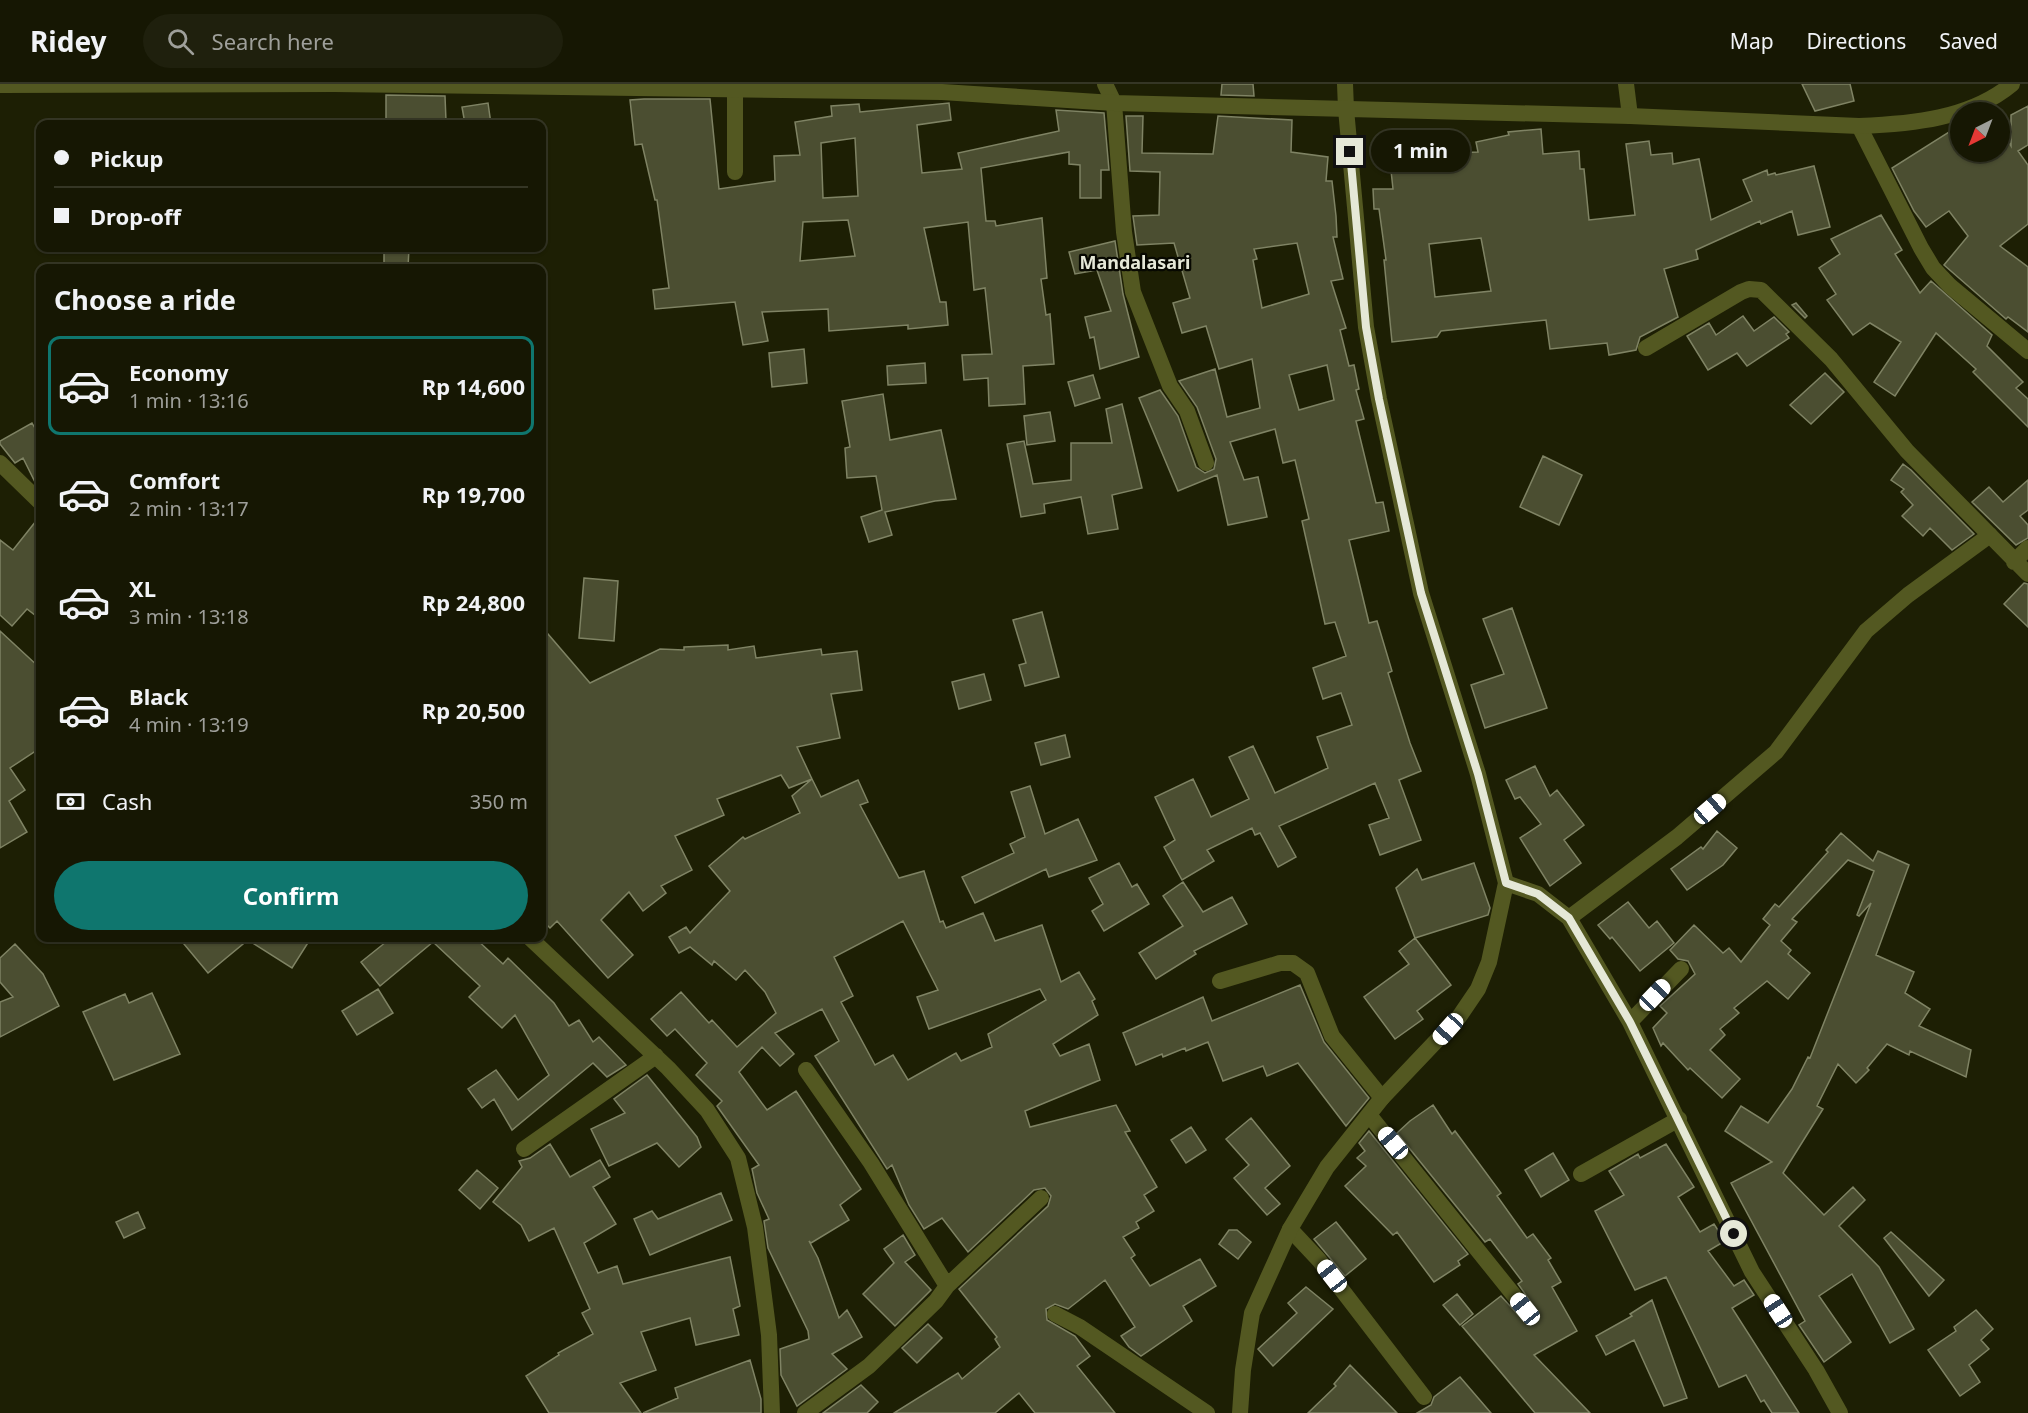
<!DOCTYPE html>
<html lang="en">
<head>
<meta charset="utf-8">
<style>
	:root { --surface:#161703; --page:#1f200d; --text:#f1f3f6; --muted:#9e9f9a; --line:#353625; --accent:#0f766e }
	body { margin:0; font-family:"Noto Sans",sans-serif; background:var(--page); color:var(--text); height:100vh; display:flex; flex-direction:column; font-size:22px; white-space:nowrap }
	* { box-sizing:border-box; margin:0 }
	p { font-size:20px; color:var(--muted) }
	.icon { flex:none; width:33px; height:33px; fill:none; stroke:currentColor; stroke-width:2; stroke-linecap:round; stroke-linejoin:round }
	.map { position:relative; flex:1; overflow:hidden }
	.panel { position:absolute; left:36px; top:180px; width:510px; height:678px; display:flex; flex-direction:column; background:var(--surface); border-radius:12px; box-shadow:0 2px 4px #0004,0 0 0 2px var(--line) }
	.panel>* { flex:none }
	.guide { position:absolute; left:36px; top:36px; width:510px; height:132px; border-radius:12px; box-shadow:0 2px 4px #0004,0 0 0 2px var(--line); display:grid; align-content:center; height:132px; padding:0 18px; background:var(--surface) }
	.needle { width:39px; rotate:222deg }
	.buttons { position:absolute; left:1950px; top:18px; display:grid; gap:12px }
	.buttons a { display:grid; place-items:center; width:60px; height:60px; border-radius:50%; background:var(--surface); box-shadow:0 2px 4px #0004,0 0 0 2px var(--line); font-size:30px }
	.end { position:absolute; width:27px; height:27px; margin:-14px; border:8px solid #e5e8d7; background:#111; box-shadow:0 0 0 3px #111 }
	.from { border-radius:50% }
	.bubble { position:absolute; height:42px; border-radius:21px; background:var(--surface); box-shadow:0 2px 4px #0004,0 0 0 2px var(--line); font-size:20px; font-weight:700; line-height:42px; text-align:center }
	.car { position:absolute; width:18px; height:36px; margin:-18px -9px; border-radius:8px; box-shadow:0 0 4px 2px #0007; background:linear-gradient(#fff 24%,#345 0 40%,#fff 0 76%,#345 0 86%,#fff 0) }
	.guide b { display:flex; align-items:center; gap:21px; height:57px; font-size:22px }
	.guide b+b { border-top:2px solid var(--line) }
	.guide i { width:15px; height:15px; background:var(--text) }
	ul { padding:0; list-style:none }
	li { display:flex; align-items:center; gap:18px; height:99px; margin:0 12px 9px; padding:0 6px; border:3px solid transparent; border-radius:12px }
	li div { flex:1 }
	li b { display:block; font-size:22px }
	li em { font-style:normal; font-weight:700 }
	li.current { border-color:var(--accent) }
	li>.icon { width:54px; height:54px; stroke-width:1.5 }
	h2 { padding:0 18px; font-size:27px; line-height:72px }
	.pay { display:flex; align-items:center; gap:15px; height:66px; padding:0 18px; font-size:22px }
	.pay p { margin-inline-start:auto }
	.button { display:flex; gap:12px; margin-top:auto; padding:12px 18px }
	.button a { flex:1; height:69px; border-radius:36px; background:var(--accent); color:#fff; font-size:24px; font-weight:700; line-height:69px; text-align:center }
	header { display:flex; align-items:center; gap:36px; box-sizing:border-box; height:84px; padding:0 30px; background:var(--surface); border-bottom:2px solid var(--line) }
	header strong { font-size:28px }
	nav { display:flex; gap:33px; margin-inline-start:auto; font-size:21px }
	.search { width:420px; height:54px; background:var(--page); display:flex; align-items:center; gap:15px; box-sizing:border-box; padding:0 21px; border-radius:33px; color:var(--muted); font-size:22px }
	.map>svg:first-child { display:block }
</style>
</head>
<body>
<header>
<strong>Ridey</strong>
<div class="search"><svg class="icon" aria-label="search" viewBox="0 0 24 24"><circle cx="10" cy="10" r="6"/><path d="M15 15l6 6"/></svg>Search here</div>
<nav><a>Map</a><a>Directions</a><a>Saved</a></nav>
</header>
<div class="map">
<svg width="2028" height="1329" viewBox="0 0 2028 1329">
	<rect width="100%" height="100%" fill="#1d1f04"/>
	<path fill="#4b4e31" stroke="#7f8364" stroke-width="1.5" fill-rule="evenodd" d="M1222,0H1253L1254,12L1221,11Z
		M1802,0H1850L1854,17L1815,27Z
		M386,11L445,12L446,37L386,40Z
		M644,15H710L719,105L775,97L774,72L800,71L795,38L832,32L831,22L859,20L860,28L949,19L951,36L917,41L922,89L962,85L958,69L1059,47L1056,26L1104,29L1109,86H1101V114H1080V81L1069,80V68L981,84L986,137H995L996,142L1042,134L1047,194L1041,195L1046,231L1050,230L1054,280L1023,282L1025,320L989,322L988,294L964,296L962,271L992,270L985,204L974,206L968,138L924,144L940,218H946L948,241L908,245V241L829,247L828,225L762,228L768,257L743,261L735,218L655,225L653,206L669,204L657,116H655L642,60L635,61L630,16ZM855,54L858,112L823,114L821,59ZM848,136L855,172L800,177L803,138Z
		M488,19L491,40H465L462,23Z
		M2028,22V61L2018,67L2028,81V140L2000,162L2028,183V248L2008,233L2006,235L1944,181L1968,152L1949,127L1926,143L1914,127L1892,84L1960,41V68H2000V43L2011,62V31Z
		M1126,32H1143L1142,69L1213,70L1218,32L1292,36L1291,68L1328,73L1326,97H1332L1336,132L1337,153H1333L1343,195L1331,197L1346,244L1340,246L1349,282L1354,281L1359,305L1356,306L1364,335L1356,337L1376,419L1383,418L1389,447L1349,456L1369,539L1377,537L1392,587L1388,589L1410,659L1421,687L1399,696L1421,756L1380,771L1369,741L1389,734L1375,699L1279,742L1296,773L1278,783L1260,749L1255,751L1252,744L1207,766L1214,777L1182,796L1164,763L1175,756L1155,713L1193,695L1211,733L1249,715L1229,673L1253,662L1275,709L1328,684L1317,653L1352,641L1341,609L1323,615L1313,584L1346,572L1335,538L1325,540L1302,437L1309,435L1295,376L1283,379L1275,345L1230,358L1244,396L1258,393L1267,433L1228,441L1217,391L1178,407L1139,314L1160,306L1178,332L1196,383L1205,389L1214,385L1216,375L1197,323L1179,297L1215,285L1227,333L1260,324L1252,275L1219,285L1206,242L1182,249L1173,219L1190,214L1174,159L1137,161L1133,132L1159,131L1160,88L1130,87ZM1297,159L1309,210L1262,224L1253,176L1257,175L1254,165ZM1327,281L1334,316L1299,326L1289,291Z
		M1541,45L1543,70L1579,67L1580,85H1584L1589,136L1635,131L1626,60L1649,57L1651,71L1672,69L1673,80L1699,75L1711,136L1752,117L1743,96L1767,86L1768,91L1775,89L1776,91L1814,82L1830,143L1798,151L1792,127L1761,140L1760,137L1696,166L1698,175L1664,185L1678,233L1640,253L1636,266L1609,271L1607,259L1550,265L1546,236L1441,247L1437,253L1392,258L1384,176H1386L1379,125H1374L1373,105H1393L1387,49L1418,46L1420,70L1478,68L1476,58L1509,51L1508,48ZM1481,154L1491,207L1435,213L1429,160Z
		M1881,131L1902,166L1895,170L1920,209L1931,197L1992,251L1987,262L2023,298L2016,304L2028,315V343L1973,288L1976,285L1936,249L1895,312L1874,298L1901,258L1870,239L1853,251L1827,216L1836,210L1819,184L1840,170L1831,155Z
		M1115,157L1123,210L1139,273L1100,285L1094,253L1090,254L1085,233L1111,227L1097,186L1075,190L1069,168Z
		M384,164H409L408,184H384Z
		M1796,219L1807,232L1805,234L1792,221Z
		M1743,232L1754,247L1774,233L1789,248L1786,250L1789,254L1747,282L1737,269L1708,286L1687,252L1709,239L1716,251Z
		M804,265L807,299L772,303L769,269Z
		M925,279L926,299L888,301L887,282Z
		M1825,289L1844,308L1811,340L1790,321Z
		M1093,291L1100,314L1075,322L1068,298Z
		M883,310L890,356L941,346L956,415L935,417L885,428L892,451L869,458L861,433L882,426L876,392L847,394L845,364L850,363L842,317Z
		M1122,320L1142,404L1112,411L1118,445L1088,450L1081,413L1044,420L1045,429L1021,433L1007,360L1024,357L1033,400L1071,396V359H1112L1106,325Z
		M1050,328L1055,357L1027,361L1024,332Z
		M32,339L40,353V404L35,398L23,374L15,379L0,360V357Z
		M1543,372L1582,391L1559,441L1520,423Z
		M1903,380L1911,386L1974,450L1952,466L1930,444L1923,452L1902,432L1913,421L1901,408L1904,405L1891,396Z
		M2028,396V426L2020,432L2028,441V454L2016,461L1972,418L1989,403L2003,418Z
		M40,432V535L27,525L12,542L0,531V456L13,466Z
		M584,494L618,497L614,557L579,554Z
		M2024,499L2028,500V543L2004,520Z
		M1512,524L1547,624L1485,644L1471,601L1504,590L1483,535Z
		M1042,528L1059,593L1025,602L1019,581L1026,579L1013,536Z
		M542,543L590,599L660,565L684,566V563L728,561V566L754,562L756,574L821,565L822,571L857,567L862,606L831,610L840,654L797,663L812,695L789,704L781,691L717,715L724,731L675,752L692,786L661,802L666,809L643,827L629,808L601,836L633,871L608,894L557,837L550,844L542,836Z
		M0,547L40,584V664L10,684L25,706L9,717L27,748L0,764Z
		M984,590L991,616L959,625L952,598Z
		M1065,651L1070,673L1041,681L1035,659Z
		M1535,682L1550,712L1557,706L1584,741L1564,756L1581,779L1550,802L1520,754L1541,740L1520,713L1515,715L1506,696Z
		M812,695L821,713L858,696L868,718L860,721L899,794L924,787L940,838L943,837L946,844L983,829L995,857L1042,841L1061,898L1079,888L1095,915L1092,917L1098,931L1053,960L1060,972L1089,960L1100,996L1025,1027L1030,1043L1116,1021L1130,1047L1125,1048L1157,1103L1144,1111L1154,1127L1136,1138L1139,1144L1123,1153L1135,1171L1131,1174L1150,1202L1200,1175L1216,1202L1183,1222L1192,1237L1141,1272L1129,1263L1121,1252L1135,1243L1105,1196L1068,1225L1055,1220L1046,1225L1047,1236L1075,1252L1090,1272L1077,1282L1115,1329H1035L1019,1309L995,1329H894L958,1289L962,1295L1000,1263L995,1255L997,1253L959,1205L1048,1122L1051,1112L1045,1104L1034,1106L968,1168L942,1134L924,1145L909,1121L892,1081L887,1085L815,972L839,957L822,925L775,949L794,970L780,982L762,963L739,988L767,1026L796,1007L861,1105L840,1121L849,1136L811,1159L809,1157L818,1174L839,1234L847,1226L862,1253L832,1270L847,1285L797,1322L781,1291L780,1265L809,1255L808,1247L768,1164L764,1137L769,1135L757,1109L752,1085L759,1081L717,1022L722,1017L696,991L707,979L675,945L667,952L651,935L681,908L709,939L712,936L737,963L776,929L765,908L745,886L736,896L714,877L712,881L690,863L679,869L669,853L686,843L690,849L730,807L709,782L743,753L745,755L800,729L792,712ZM903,837L938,906L917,913L929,945L1040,905L1046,916L988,950L992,963L961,977L956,969L908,996L893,971L875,981L841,918L853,912L834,873Z
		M1030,702L1045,750L1078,735L1097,776L1049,793L1046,785L975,819L962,793L1014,769L1010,760L1025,753L1011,708Z
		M1717,747L1737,764L1723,781L1687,806L1671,785L1701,763L1703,765Z
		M1841,749L1873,777L1878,767L1909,781L1876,871L1914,888L1905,909L1930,925L1919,942L1971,966L1966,993L1910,967L1909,971L1887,960L1867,984L1869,986L1856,999L1838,980L1817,1022L1823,1025L1783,1089L1824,1131L1853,1103L1865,1116L1839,1142L1879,1183L1914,1245L1890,1259L1852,1190L1819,1212L1851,1258L1824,1278L1799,1241L1805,1237L1731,1099L1772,1078L1725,1047L1741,1022L1768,1039L1792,1005L1808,973L1810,974L1871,819L1859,832L1857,831L1874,787L1848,776L1792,835L1797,838L1781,857L1791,866L1788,870L1810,889L1788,915L1767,897L1734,924L1739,929L1720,945L1725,951L1710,966L1740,995L1722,1014L1690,984L1688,986L1663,959L1661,962L1653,944L1667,929L1660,922L1695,890L1688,877L1678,875L1670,866L1694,841L1723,869L1729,864L1741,878L1770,841L1763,835L1775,820L1779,823L1828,768L1826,766Z
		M1119,779L1132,803L1137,800L1149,820L1104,847L1092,827L1103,820L1089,794Z
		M1474,779L1490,824L1488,831L1415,854L1396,804L1417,785L1422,796Z
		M1183,798L1203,828L1232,813L1247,840L1194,867L1196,870L1156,895L1139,869L1183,842L1163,812Z
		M1628,818L1649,844L1657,837L1674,859L1640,887L1612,853L1610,855L1598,841Z
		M179,854H311L292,884L248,856L208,889Z
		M391,854H475L503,880L508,874L554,919L569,942L579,936L593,958L599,953L626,981L607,993L593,979L512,1046L494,1015L482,1024L468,1005L496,986L518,1016L549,991L515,931L502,944L469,913L480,902L433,858L380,902L361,878Z
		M1415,854L1451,901L1417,927L1423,935L1395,955L1364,913L1409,880L1399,867Z
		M15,860L43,890L59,922L0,953V918L13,913L0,898V874Z
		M1300,901L1324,958L1369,1014L1346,1042L1298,979L1267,992L1263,982L1223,997L1208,958L1186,967L1185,964L1163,973L1162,970L1136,981L1123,949L1203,913L1212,937Z
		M378,905L393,929L357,951L342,927Z
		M152,909L180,970L114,996L83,928L125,910L129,919Z
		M647,991L697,1053L701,1063L679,1083L657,1059L609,1082L591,1045L625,1029L614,1015Z
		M1433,1021L1452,1050L1455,1047L1501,1109L1497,1112L1527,1154L1533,1150L1551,1174L1548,1176L1561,1198L1552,1203L1577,1247L1534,1271L1590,1329H1535L1462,1242L1501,1212L1522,1235L1531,1233L1535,1224L1518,1200L1522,1197L1490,1155L1485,1158L1397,1049L1410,1037Z
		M1251,1034L1290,1082L1265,1104L1280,1120L1267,1131L1234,1094L1249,1081L1226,1055Z
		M1191,1043L1206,1066L1186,1079L1171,1056Z
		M1369,1047L1468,1170L1458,1177L1460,1181L1434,1198L1397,1148L1393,1151L1345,1102L1366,1082L1357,1074L1365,1067L1359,1059Z
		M550,1060L570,1093L600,1076L610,1093L593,1103L616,1140L584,1159L598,1189L617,1182L623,1200L730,1173L740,1222L733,1225L739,1251L696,1261L690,1234L641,1248L656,1286L620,1299L641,1329H549L526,1292L559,1271L558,1269L593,1250L582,1229L590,1225L554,1144L529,1157L521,1141L493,1118L522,1083L519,1077L530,1074Z
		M1666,1060L1694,1103L1678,1113L1700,1148L1714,1140L1725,1157L1708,1167L1734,1202L1744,1196L1754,1211L1732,1224L1799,1329H1772L1764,1316L1761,1318L1746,1291L1719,1303L1666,1193L1635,1206L1595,1127L1624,1111L1609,1087L1638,1070L1640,1074Z
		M1553,1069L1569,1096L1541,1113L1525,1086Z
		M477,1086L498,1104L480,1125L459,1106Z
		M721,1109L732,1136L650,1171L634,1135L652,1127L658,1135Z
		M138,1128L145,1144L124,1154L116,1138Z
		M1336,1138L1366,1175L1345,1192L1314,1155Z
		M1229,1146H1237L1251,1158L1238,1175L1219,1160Z
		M1891,1148L1944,1196L1929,1212L1884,1154Z
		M903,1151L915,1171L905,1178L931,1206L895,1242L863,1210L894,1179L884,1165Z
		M1306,1203L1333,1225L1273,1282L1258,1265L1297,1229L1288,1219Z
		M1457,1210L1473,1230L1460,1241L1443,1221Z
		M1652,1216L1687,1314L1664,1322L1634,1256L1606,1271L1596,1252L1632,1232L1630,1230Z
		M1976,1226L1993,1245L1981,1256L1989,1265L1969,1281L1980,1298L1960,1312L1928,1266L1956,1247L1954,1243Z
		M928,1240L942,1254L917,1279L902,1264Z
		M750,1276L761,1315V1329H643L678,1314L675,1304Z
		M1350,1281L1397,1329H1308L1336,1302L1334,1300Z
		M1460,1293L1491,1329H1417L1431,1321L1434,1313Z
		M861,1301L878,1318L867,1329H823Z"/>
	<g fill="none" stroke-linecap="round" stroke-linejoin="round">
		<path stroke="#535821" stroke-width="16" d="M1105,0L1114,19L1124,148L1133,208L1170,302L1187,327L1206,379
			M1345,0L1346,25
			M1626,0L1630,32
			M735,5V88
			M1859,42L1921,164L1933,184L1950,202L2028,267
			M1646,264L1741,208L1749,205L1761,206L1831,275L1907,367L2028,490
			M0,379L40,418
			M2014,478L2028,464
			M1506,799L1538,810L1569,834L1630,938L1752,1188L1816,1286L1840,1329
			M1569,834L1677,753L1776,668L1866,547L1908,511L1990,451
			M530,854L668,984L707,1026L738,1074L755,1143L769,1251L772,1329
			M1220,897L1280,879H1293L1307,889L1332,952L1382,1014
			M1630,938L1681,885
			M1370,1032L1525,1225
			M524,1065L656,972
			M1581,1090L1679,1035
			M1290,1145L1319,1176L1424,1313
			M947,1202L1041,1114
			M1055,1230L1080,1243L1207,1329
			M805,1329L869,1282L936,1217L947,1202L871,1079L806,986"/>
		<path stroke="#535821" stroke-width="16" d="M0,1L334,0L942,8L1114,19L1630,32L1859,42C1911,40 1970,35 2012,0
			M1240,1329L1243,1286L1252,1229L1290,1145L1327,1083L1382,1014L1459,933L1478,905L1489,878L1506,799L1478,690L1421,509L1379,315L1366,243L1346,25"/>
	</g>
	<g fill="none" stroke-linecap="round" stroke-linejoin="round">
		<path stroke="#e5e8d7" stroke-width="8" d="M1350,68L1366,243L1379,315L1421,509L1478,690L1506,799L1538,810L1569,834L1630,938L1734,1150"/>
	</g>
	<g text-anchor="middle" stroke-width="4.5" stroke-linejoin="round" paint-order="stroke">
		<g font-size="18" font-weight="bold" fill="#e5e8d7" stroke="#070801">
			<text x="1135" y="185">Mandalasari</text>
		</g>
	</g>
</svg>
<div class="buttons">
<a><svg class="needle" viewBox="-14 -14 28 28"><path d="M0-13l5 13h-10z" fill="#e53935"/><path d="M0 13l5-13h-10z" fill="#9e9f9a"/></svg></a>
</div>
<i class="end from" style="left:1734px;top:1150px"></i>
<i class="end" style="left:1350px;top:68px"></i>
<div class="bubble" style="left:1371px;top:46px;width:99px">1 min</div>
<i class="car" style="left:1710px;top:725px;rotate:49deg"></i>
<i class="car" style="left:1655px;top:911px;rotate:44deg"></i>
<i class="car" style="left:1448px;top:945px;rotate:222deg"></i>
<i class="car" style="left:1393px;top:1059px;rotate:320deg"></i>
<i class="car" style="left:1332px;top:1192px;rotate:322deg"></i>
<i class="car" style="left:1525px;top:1225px;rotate:321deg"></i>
<i class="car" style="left:1778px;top:1227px;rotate:327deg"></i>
<div class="guide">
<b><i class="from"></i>Pickup</b>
<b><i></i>Drop-off</b>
</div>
<section class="panel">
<h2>Choose a ride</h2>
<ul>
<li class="current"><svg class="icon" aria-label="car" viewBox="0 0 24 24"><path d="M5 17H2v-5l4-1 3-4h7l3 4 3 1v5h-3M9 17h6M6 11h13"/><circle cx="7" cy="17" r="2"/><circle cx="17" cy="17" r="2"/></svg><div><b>Economy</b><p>1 min · 13:16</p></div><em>Rp 14,600</em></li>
<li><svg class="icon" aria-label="car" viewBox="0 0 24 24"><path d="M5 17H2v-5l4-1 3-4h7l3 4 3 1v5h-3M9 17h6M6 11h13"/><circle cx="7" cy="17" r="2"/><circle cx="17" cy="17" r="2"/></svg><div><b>Comfort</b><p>2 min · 13:17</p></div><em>Rp 19,700</em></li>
<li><svg class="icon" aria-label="car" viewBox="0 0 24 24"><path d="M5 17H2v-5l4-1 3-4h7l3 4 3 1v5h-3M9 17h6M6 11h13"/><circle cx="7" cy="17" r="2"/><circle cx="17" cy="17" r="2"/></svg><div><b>XL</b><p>3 min · 13:18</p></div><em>Rp 24,800</em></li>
<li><svg class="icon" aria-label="car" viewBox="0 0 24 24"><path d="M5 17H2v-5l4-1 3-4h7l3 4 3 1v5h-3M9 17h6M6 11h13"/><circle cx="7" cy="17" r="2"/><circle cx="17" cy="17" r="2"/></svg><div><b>Black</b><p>4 min · 13:19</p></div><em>Rp 20,500</em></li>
</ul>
<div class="pay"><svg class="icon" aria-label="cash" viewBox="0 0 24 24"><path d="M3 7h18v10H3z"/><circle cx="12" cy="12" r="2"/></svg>Cash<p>350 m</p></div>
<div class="button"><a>Confirm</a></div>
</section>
</div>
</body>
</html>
